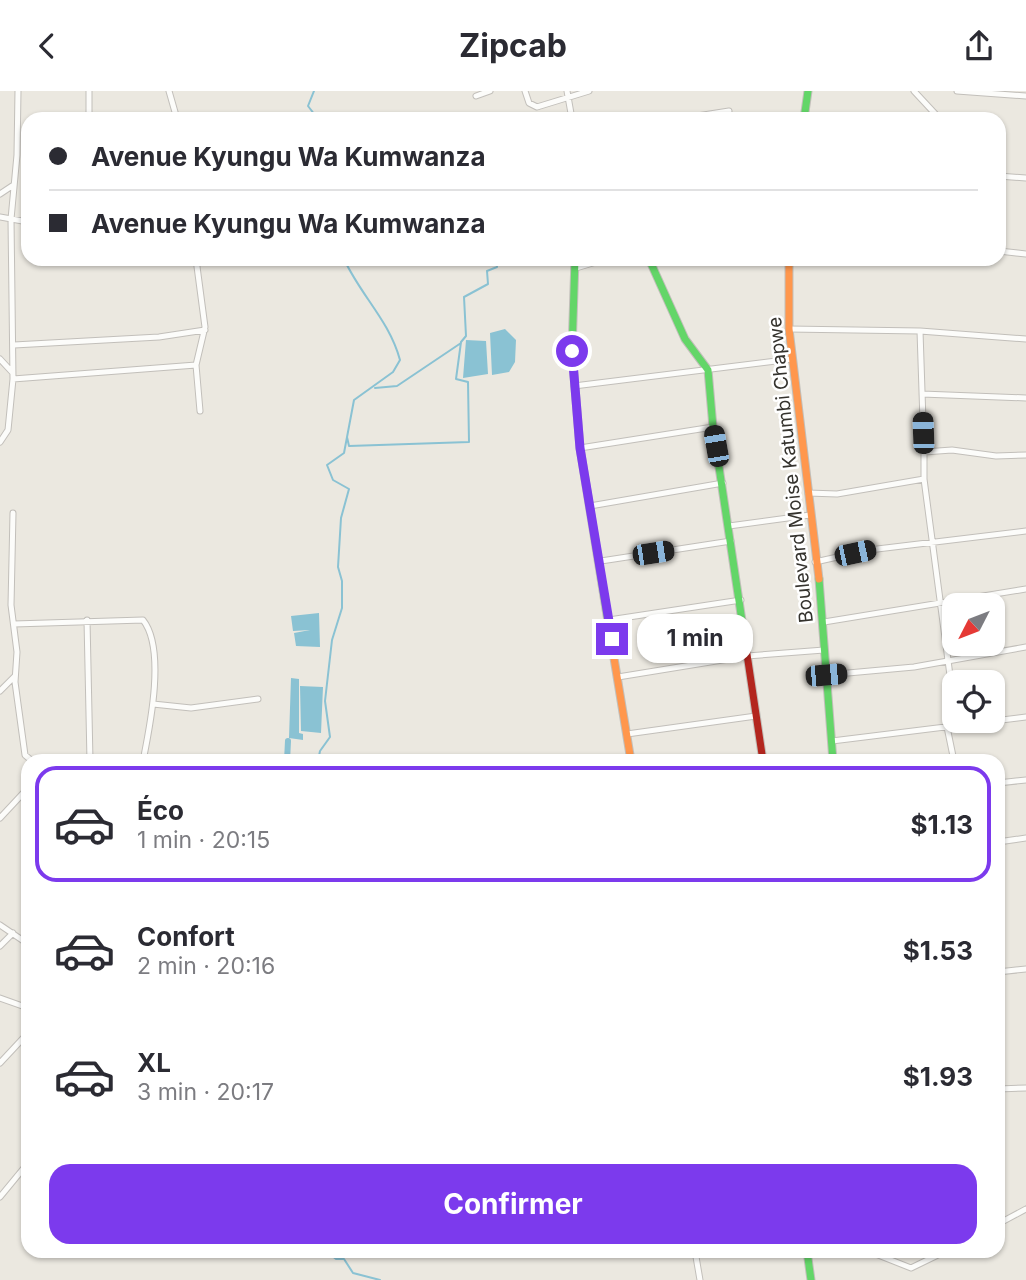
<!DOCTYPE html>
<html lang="fr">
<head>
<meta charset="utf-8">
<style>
	:root { --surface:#fff; --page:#f2f2f3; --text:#2b2b33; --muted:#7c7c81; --line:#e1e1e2; --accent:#7c3aed }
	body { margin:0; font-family:Inter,sans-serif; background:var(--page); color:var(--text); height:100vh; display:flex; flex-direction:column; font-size:26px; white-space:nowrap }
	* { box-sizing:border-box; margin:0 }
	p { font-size:23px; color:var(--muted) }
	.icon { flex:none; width:38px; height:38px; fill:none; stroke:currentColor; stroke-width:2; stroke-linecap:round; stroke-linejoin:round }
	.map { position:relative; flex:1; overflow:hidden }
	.sheet { position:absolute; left:21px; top:663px; width:984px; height:504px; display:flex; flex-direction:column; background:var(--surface); border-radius:21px; box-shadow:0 2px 5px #0004 }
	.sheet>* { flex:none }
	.top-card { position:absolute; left:21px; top:21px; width:985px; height:154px; border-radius:21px; box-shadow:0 2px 5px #0004; display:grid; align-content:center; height:154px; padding:0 28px; background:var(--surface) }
	.needle { width:46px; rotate:228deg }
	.controls { position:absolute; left:942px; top:502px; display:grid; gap:14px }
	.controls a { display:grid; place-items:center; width:63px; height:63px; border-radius:14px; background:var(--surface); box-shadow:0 2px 5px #0004; font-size:35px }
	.end { position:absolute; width:32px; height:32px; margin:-16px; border:9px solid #7c3aed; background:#fff; box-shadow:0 0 0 4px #fff }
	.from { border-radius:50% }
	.bubble { position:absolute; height:49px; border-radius:21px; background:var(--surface); box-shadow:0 2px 5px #0004; font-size:23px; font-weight:700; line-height:49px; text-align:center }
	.car { position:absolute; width:21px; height:42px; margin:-21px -10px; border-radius:9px; box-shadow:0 0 5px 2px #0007; background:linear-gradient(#222 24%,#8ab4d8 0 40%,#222 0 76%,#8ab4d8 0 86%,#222 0) }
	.top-card b { display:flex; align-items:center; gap:24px; height:66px; font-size:26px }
	.top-card b+b { border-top:2px solid var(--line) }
	.top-card i { width:18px; height:18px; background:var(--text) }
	ul { padding:12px 0 0; list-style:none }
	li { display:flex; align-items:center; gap:21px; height:116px; margin:0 14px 10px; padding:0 14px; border:4px solid transparent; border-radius:21px }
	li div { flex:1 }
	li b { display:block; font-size:26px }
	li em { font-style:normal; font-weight:700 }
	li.current { border-color:var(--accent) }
	li>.icon { width:63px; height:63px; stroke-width:1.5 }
	.button { display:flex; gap:14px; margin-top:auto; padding:14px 28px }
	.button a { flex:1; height:80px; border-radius:21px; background:var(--accent); color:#fff; font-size:28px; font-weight:700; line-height:80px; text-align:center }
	header { display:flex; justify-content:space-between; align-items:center; height:91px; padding:0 28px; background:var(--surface); font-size:32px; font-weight:700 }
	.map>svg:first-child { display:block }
</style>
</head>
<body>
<header><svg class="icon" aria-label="back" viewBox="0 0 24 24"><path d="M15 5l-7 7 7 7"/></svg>Zipcab<svg class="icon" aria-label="share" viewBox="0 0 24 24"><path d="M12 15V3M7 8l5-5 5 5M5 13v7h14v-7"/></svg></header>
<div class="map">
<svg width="1026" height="1189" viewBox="0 0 1026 1189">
	<rect width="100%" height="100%" fill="#ebe8e0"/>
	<path fill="#8ac2d3" d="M505,238L516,249L515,271L509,281L492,284L490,242Z
		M466,249L486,250L488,283L463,287Z
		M319,522L320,556L296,555L294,542L310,539L293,540L291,525Z
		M291,587L299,588V642L303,643V649L289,647Z
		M300,595L323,596L321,642L301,640Z"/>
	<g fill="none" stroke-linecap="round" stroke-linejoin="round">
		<path stroke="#8ac2d3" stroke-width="2" d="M314,0L308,15L318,28
			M375,297L397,295L461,252
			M347,346L349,355L469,351L468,291L456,288L461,251L466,245L464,206L488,193L487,180L497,176V168
			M318,670L320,660L330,646L325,610L332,549L342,517V490L338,476L341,427L349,398L333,389L327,374L344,362L354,309L393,281L400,269C389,229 361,205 344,168
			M326,1160L336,1168H344L353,1182L380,1189"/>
		<path stroke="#8ac2d3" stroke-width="6" d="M287,670L288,650"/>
		<defs>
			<path id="street" d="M89,0V28
				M169,0L177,28
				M525,0L529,12L537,16L589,0
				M567,0L572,28
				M914,0L940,28
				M957,0L1026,5
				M476,5L490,0
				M678,28L729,20
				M999,85L1026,87
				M0,103L12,95
				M0,126L28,131
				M999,160L1026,163
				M196,168L205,236L196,274L200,320
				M576,177L606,168
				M789,238L920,240L1026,248
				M920,240L924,361
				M14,254L159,246L205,239
				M0,268L12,281
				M13,288L196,274
				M574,295L792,268
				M922,303L1026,307
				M0,351L8,339L13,288L11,128L17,64L18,0
				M580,357L713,336
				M924,388L951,592L947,636L954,670
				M808,402L837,403L924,388V361L952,359L996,365L1026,364
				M590,415L723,392
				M13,422L11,514L17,561L15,591L25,664L32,670
				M729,435L810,424
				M601,470L731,450
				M815,471L869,459L1026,440
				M87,529L90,670
				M609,529L741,509
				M824,531L1026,498
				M14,533L143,529C166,558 150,635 143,670
				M826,584L914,576L1026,556
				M618,586L747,565L824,559
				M0,600L15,585
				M153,613L191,617L258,608
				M627,643L756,625
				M832,650L1026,626
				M784,670L832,667
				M998,692L1026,689
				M0,727L28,697
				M998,751L1026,747
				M0,834L28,853
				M0,855L13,842
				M998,881L1026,878
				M0,907L28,917
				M0,972L28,942
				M998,998L1026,997
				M0,1106L28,1072
				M998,1133L1026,1118
				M695,1160L700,1189
				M868,1160L911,1177L946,1160"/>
			<path id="fast" d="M804,28L808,0
				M575,168L572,260L580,357L611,549
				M649,168L685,248L708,279L713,336L745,550
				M819,488L833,670
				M807,1160L811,1189"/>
			<path id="slow" d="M789,168V238L819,488
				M611,549L631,670"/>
			<path id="jam" d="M745,550L763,670"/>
		</defs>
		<use href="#street" stroke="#c2bfba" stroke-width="7"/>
		<use href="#fast" stroke="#c2bfba" stroke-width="9"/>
		<use href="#slow" stroke="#c2bfba" stroke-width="9"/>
		<use href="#jam" stroke="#c2bfba" stroke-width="9"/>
		<use href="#street" stroke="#fcfcfa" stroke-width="5"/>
		<use href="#fast" stroke="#63d668" stroke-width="7"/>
		<use href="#slow" stroke="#ff974d" stroke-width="7"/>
		<use href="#jam" stroke="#b3261e" stroke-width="7"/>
	</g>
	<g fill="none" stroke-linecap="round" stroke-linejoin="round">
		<path stroke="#7c3aed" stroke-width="9" d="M572,260L580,357L612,548"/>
	</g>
	<g text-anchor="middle" stroke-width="5" stroke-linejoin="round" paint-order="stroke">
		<g font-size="19" fill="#35332e" stroke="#fff">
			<text transform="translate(790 379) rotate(-96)" y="7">Boulevard Moise Katumbi Chapwe</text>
		</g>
	</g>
</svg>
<div class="controls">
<a><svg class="needle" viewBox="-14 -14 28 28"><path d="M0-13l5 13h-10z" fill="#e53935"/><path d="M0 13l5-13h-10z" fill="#7c7c81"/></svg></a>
<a><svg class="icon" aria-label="locate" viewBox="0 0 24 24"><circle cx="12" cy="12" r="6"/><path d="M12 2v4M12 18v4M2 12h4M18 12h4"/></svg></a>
</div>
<i class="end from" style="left:572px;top:260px"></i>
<i class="end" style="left:612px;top:548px"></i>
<div class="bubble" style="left:637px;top:523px;width:116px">1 min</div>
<i class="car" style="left:923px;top:342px;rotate:358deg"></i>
<i class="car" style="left:716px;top:355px;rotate:350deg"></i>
<i class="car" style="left:653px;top:462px;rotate:81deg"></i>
<i class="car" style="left:855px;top:462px;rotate:78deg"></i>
<i class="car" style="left:826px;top:584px;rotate:85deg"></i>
<div class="top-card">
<b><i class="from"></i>Avenue Kyungu Wa Kumwanza</b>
<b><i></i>Avenue Kyungu Wa Kumwanza</b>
</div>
<section class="sheet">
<ul>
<li class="current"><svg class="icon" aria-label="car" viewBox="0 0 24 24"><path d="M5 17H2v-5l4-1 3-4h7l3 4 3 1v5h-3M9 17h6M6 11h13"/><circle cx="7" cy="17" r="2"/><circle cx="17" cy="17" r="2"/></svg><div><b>Éco</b><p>1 min · 20:15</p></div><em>$1.13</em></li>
<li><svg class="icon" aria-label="car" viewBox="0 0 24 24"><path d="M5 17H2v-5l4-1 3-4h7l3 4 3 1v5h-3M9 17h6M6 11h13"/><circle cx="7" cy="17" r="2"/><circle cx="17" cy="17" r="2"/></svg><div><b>Confort</b><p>2 min · 20:16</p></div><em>$1.53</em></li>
<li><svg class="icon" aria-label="car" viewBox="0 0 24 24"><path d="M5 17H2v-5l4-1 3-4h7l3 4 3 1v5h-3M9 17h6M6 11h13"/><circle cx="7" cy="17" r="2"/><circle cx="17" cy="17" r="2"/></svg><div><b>XL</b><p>3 min · 20:17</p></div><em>$1.93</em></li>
</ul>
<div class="button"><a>Confirmer</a></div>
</section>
</div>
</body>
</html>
